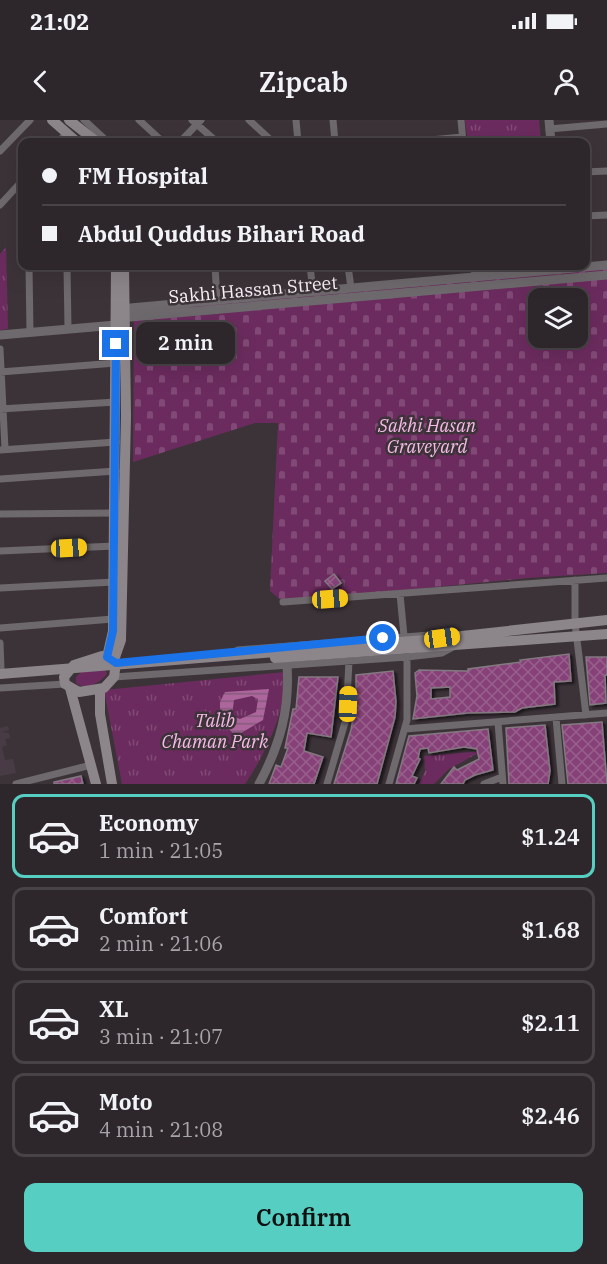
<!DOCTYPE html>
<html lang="en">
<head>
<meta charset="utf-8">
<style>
	:root { --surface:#2d262b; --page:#352e33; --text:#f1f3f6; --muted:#a7a5a9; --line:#484347; --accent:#57cec2 }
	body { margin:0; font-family:"IBM Plex Serif",serif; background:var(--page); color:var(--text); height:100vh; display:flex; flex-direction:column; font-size:22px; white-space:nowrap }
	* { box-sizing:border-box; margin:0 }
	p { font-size:20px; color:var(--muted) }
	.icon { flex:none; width:33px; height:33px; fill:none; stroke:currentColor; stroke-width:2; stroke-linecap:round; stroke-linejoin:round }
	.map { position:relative; height:664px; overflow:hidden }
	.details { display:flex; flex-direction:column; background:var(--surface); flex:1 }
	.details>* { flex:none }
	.top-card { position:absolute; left:18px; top:18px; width:572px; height:132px; border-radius:12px; box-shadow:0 6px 24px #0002,0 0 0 2px var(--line); display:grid; align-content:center; height:132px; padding:0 24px; background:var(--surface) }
	.fabs { position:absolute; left:528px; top:168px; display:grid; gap:12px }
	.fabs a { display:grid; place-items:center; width:60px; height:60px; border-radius:12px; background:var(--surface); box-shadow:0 6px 24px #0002,0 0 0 2px var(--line); font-size:30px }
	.end { position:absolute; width:27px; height:27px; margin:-14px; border:8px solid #1a73e8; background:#fff; box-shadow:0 0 0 3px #fff }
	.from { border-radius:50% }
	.bubble { position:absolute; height:42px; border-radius:12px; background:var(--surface); box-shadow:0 6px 24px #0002,0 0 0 2px var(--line); font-size:20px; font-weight:600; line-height:42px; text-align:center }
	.car { position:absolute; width:18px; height:36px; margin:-18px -9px; border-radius:8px; box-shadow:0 0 4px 2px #0007; background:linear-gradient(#f5c518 24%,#345 0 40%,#f5c518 0 76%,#345 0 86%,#f5c518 0) }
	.top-card b { display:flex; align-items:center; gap:21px; height:57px; font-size:22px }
	.top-card b+b { border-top:2px solid var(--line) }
	.top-card i { width:15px; height:15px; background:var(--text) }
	ul { padding:10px 0 0; list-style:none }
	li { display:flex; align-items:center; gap:18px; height:84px; margin:0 12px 9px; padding:0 12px; border:3px solid var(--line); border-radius:12px }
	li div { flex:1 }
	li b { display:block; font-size:22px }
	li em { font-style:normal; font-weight:600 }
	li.current { border-color:var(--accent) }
	li>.icon { width:54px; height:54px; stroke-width:1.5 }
	.button { display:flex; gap:12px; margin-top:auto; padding:12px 24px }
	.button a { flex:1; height:69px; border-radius:12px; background:var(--accent); color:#111; font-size:24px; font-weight:600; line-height:69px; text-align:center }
	.status { display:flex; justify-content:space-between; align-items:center; height:42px; padding:0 30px; background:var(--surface); direction:ltr }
	.status svg { height:16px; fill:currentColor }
	header { display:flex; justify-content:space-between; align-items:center; height:78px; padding:0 24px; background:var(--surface); font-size:27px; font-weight:600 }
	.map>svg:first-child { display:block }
</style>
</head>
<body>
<div class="status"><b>21:02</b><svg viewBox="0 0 49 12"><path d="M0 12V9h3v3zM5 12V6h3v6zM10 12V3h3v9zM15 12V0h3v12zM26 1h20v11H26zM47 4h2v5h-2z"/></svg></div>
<header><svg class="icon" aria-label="back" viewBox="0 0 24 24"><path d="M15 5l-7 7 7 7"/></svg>Zipcab<svg class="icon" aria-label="person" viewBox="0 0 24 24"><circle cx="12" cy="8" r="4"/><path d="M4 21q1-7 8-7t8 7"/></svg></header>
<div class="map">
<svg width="607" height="664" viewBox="0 0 607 664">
	<defs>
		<pattern id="cemetery-stones" width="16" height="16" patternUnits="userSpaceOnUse" patternTransform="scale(1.5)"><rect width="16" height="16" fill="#6b2b5e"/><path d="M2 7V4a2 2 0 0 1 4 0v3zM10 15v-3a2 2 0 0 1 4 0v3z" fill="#814a76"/></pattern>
		<pattern id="park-tufts" width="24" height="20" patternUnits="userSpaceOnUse" patternTransform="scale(1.5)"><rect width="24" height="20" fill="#6b2b5e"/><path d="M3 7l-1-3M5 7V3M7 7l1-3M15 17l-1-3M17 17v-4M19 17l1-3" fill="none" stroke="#814a76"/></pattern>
		<pattern id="water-rules" width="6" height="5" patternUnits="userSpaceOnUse" patternTransform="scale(1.5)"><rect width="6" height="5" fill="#ac669c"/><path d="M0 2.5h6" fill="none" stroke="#855a7b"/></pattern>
		<pattern id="building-cross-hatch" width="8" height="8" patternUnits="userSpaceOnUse" patternTransform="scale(1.5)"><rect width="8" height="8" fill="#864378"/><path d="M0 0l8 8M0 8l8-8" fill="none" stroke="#985f8c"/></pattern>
		<filter id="shadow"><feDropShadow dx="3" dy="2" stdDeviation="1.5" flood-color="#0009"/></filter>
	</defs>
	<rect width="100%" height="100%" fill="#3c3339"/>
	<path fill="#493b45" d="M8,606L9,610L2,612L9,613L10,618L5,619L7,625L2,627L5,640L13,639L16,653L0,656V608Z"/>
	<path fill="#6b2b5e" d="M105,549L107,554C100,563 85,571 76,563V557L82,551Z"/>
	<path fill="url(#cemetery-stones)" fill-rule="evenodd" d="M607,145V453L528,458L283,482L270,471L278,303H255L133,342L134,187ZM538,178H578V218H538Z"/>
	<path fill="url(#park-tufts)" d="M465,0H539L541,20L468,22Z
		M6,127L8,209L0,210V134Z
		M285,552C287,590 266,633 245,664H122L104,570Z
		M482,631L449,649L434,664H419L425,651L424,636Z"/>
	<path fill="url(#water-rules)" fill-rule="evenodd" d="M269,569L263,600L236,616L220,601V582L225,572ZM252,576L258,579L256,592L240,599L232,596L234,580Z"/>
	<path fill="url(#building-cross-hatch)" stroke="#837980" stroke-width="1.5" fill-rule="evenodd" filter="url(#shadow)" d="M334,454L341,463L332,469L325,461Z
		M569,534L571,561L554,562L555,584L522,588L515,592L468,593L413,599L417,576L415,553L419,550L468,551V549L521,542L520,540ZM450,567V577L431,579V568Z
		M586,537H607V555H605L606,583L590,585Z
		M393,551L396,582L395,597L377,664H334L351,610L356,582V555Z
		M299,557H338L331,617L307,613L304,631L323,637L314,664H269L276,645L281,647L288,628H285L293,589H296Z
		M602,602L607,664H568L562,605Z
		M545,605L550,651L548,664H509L506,608Z
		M488,609L493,650L475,655L465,660L463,664H441L454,647L457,650L479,639L477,629L464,627L429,633L428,628L420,629L418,638L420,639L412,656L417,658L414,664H396L409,616Z
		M81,656L83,664H54V662Z"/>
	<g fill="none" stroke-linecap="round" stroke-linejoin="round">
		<path stroke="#6e696c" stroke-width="7" d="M84,0L108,22
			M139,0L163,22
			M192,0L217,22
			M249,0L273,22
			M296,0L298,22
			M333,0L335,22
			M461,0L463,22
			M549,9L607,4
			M58,22L67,13
			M180,22L201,0
			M409,22L462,17
			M0,31L30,0
			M585,52L607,51
			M0,85L22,61
			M585,96L607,95
			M29,146L30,212
			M67,146L68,209
			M137,146H142
			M215,146L217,180
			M310,146L313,171
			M348,146L351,168
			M474,146L475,157
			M0,229L5,329
			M0,252L116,243
			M0,289L116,282
			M0,330L116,322
			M0,359L116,351
			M0,394L115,393
			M0,431L115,426
			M575,460V503L586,595
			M0,468L114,462
			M400,474L404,516
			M283,482L607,458
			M0,508L113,499
			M0,523L1,549
			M238,530L430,515
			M114,557L407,537L442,533L453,527
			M0,568L65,564
			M556,598L562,664
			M498,602L503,664
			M405,609L607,593
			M16,664L91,645
			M327,664L346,599L349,541
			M389,664L407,600V537
			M484,664L502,657"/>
		<path stroke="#6e696c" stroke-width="9" d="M549,0L551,22
			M119,189L607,145
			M119,198L607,155
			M0,215L116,205
			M259,664C280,625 290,589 287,545"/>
		<path stroke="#8c858a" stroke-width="10" d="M52,0L77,22
			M69,0L97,22
			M102,536L116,543L114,557L104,568L79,572L65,564L64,557L74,545Z
			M107,537L113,511L116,146
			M275,538L607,514
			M114,540L121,520L126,296L124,146
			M0,554L425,520L607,500
			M70,568L96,664
			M100,570V594L112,664"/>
	</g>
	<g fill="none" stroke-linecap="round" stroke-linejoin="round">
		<path stroke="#1a73e8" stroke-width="8" d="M116,224L113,511L107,537L116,543L383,518"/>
	</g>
	<g text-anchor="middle" stroke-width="5" stroke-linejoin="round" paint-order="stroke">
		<g font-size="18" fill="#f7f1f6" stroke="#3c3339">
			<text transform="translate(253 170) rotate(-5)" y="6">Sakhi Hassan Street</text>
		</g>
		<g font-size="18" font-style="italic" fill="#f5bbe6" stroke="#3c3339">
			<text x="427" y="312">Sakhi Hasan<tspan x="427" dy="21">Graveyard</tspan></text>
			<text x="215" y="607">Talib<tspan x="215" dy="21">Chaman Park</tspan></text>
		</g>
	</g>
</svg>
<div class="fabs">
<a><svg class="icon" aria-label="layers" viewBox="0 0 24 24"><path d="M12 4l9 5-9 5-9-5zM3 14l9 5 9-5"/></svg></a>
</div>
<i class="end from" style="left:383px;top:518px"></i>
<i class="end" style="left:116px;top:224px"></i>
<div class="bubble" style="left:136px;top:202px;width:99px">2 min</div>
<i class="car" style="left:69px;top:428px;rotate:87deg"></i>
<i class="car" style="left:330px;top:479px;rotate:86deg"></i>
<i class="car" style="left:442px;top:518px;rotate:82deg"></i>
<i class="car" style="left:348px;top:584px;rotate:2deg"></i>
<div class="top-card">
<b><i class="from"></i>FM Hospital</b>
<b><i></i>Abdul Quddus Bihari Road</b>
</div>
</div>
<section class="details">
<ul>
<li class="current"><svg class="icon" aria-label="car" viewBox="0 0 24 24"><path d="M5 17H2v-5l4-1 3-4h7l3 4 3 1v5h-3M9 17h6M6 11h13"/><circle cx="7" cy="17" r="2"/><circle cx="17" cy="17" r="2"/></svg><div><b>Economy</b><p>1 min · 21:05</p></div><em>$1.24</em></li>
<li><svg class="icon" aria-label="car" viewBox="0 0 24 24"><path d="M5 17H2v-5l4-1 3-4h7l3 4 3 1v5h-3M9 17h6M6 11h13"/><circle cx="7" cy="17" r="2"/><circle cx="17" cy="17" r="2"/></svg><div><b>Comfort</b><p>2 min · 21:06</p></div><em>$1.68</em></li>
<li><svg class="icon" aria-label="car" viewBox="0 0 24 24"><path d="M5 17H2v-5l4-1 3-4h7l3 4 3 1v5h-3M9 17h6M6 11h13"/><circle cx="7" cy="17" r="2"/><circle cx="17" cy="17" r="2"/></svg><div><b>XL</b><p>3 min · 21:07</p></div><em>$2.11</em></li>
<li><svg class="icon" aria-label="car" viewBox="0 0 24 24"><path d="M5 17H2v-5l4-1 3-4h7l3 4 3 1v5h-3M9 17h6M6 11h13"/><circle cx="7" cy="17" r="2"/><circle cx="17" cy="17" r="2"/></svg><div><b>Moto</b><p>4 min · 21:08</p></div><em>$2.46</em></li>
</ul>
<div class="button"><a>Confirm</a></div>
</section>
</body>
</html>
